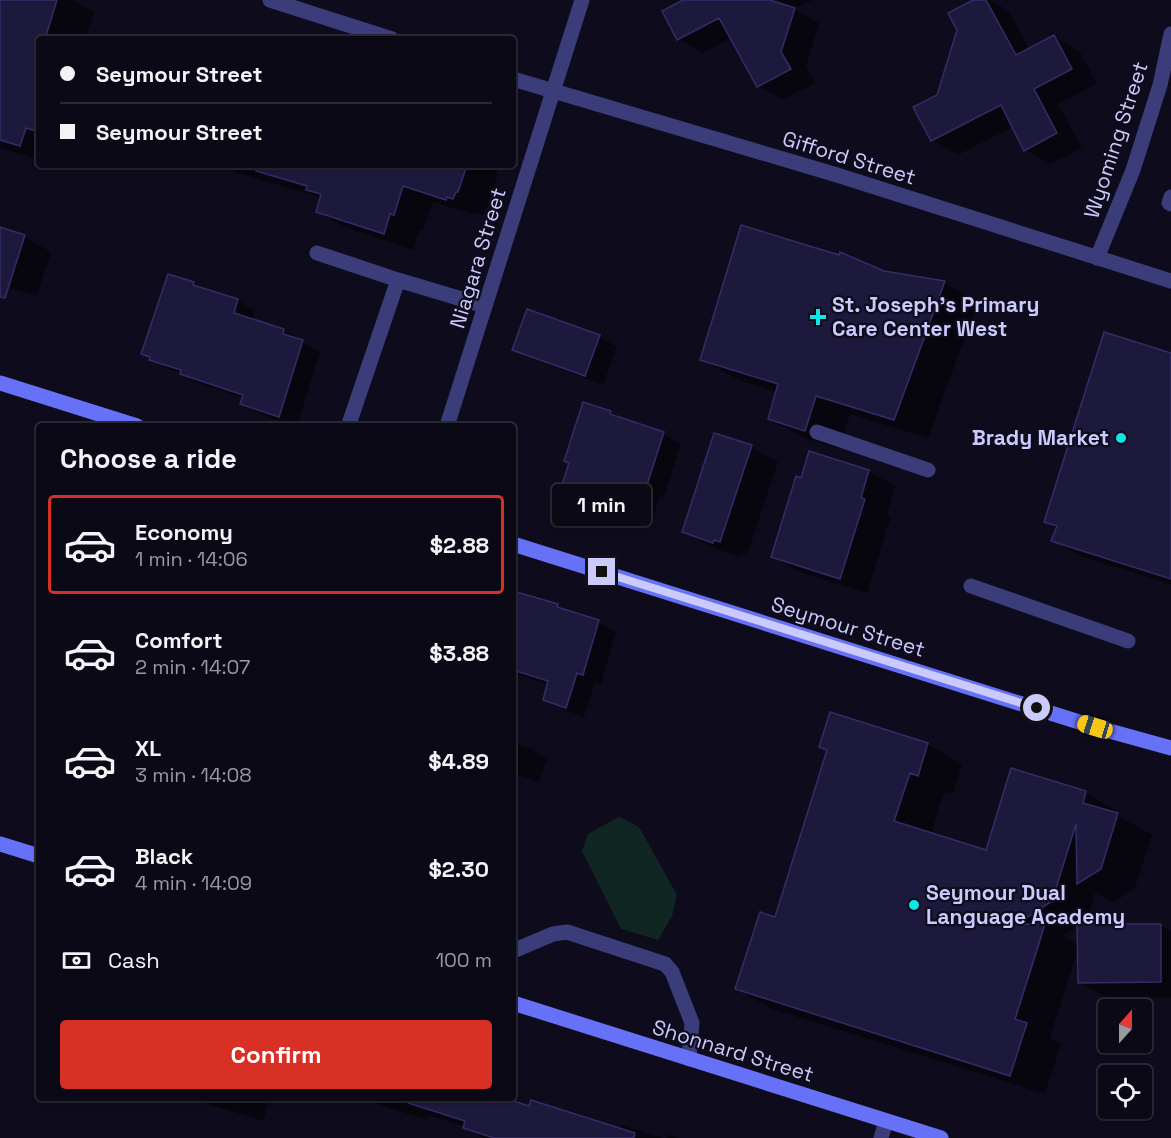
<!DOCTYPE html>
<html lang="en">
<head>
<meta charset="utf-8">
<style>
	:root { --surface:#0a0915; --page:#181722; --text:#f1f3f6; --muted:#999aa0; --line:#2a2a34; --accent:#d93025 }
	body { margin:0; font-family:"Space Grotesk",sans-serif; background:var(--page); color:var(--text); height:100vh; display:flex; flex-direction:column; font-size:22px; white-space:nowrap }
	* { box-sizing:border-box; margin:0 }
	p { font-size:20px; color:var(--muted) }
	.icon { flex:none; width:33px; height:33px; fill:none; stroke:currentColor; stroke-width:2; stroke-linecap:round; stroke-linejoin:round }
	.map { position:relative; flex:1; overflow:hidden }
	.panel { position:absolute; left:36px; top:423px; width:480px; height:678px; display:flex; flex-direction:column; background:var(--surface); border-radius:6px; box-shadow:0 2px 4px #0004,0 0 0 2px var(--line) }
	.panel>* { flex:none }
	.guide { position:absolute; left:36px; top:36px; width:480px; height:132px; border-radius:6px; box-shadow:0 2px 4px #0004,0 0 0 2px var(--line); display:grid; align-content:center; height:132px; padding:0 24px; background:var(--surface) }
	.needle { width:39px; rotate:21deg }
	.controls { position:absolute; left:1098px; top:999px; display:grid; gap:12px }
	.controls a { display:grid; place-items:center; width:54px; height:54px; border-radius:6px; background:var(--surface); box-shadow:0 2px 4px #0004,0 0 0 2px var(--line); font-size:30px }
	.end { position:absolute; width:27px; height:27px; margin:-14px; border:8px solid #cbcafc; background:#111; box-shadow:0 0 0 3px #111 }
	.from { border-radius:50% }
	.bubble { position:absolute; height:42px; border-radius:6px; background:var(--surface); box-shadow:0 2px 4px #0004,0 0 0 2px var(--line); font-size:20px; font-weight:700; line-height:42px; text-align:center }
	.car { position:absolute; width:18px; height:36px; margin:-18px -9px; border-radius:8px; box-shadow:0 0 4px 2px #0007; background:linear-gradient(#f5c518 24%,#345 0 40%,#f5c518 0 76%,#345 0 86%,#f5c518 0) }
	.guide b { display:flex; align-items:center; gap:21px; height:57px; font-size:22px }
	.guide b+b { border-top:2px solid var(--line) }
	.guide i { width:15px; height:15px; background:var(--text) }
	ul { padding:0; list-style:none }
	li { display:flex; align-items:center; gap:18px; height:99px; margin:0 12px 9px; padding:0 12px; border:3px solid transparent; border-radius:6px }
	li div { flex:1 }
	li b { display:block; font-size:22px }
	li em { font-style:normal; font-weight:700 }
	li.active { border-color:var(--accent) }
	li>.icon { width:54px; height:54px; stroke-width:1.5 }
	h2 { padding:0 24px; font-size:27px; line-height:72px }
	.pay { display:flex; align-items:center; gap:15px; height:66px; padding:0 24px; font-size:22px }
	.pay p { margin-inline-start:auto }
	.cta { display:flex; gap:12px; margin-top:auto; padding:12px 24px }
	.cta a { flex:1; height:69px; border-radius:6px; background:var(--accent); color:#fff; font-size:24px; font-weight:700; line-height:69px; text-align:center }
	.map>svg:first-child { display:block }
</style>
</head>
<body>
<div class="map">
<svg width="1171" height="1138" viewBox="0 0 1171 1138">
	<rect width="100%" height="100%" fill="#0e0c1c"/>
	<path fill="#102623" d="M619,817L639,827L677,895L672,916L658,940L621,929L582,851L588,834Z"/>
	<path fill="#0007" fill-rule="evenodd" d="M0,0H73L94,12L86,39H39V160L0,148Z
		M686,0H812L795,9L819,23L806,67L815,83L783,100L758,86L732,38L703,53L678,39Z
		M977,0H990L1009,11L1030,50L1054,37L1080,52L1097,84L1058,104L1082,148L1050,164L1025,150L1013,127L958,155L932,140L915,108L939,96Z
		M223,165H491L498,169L496,174L498,175L487,208L485,207L483,215L477,213L476,215L433,202L423,231L419,230L413,250L347,228L318,212L322,198L235,172Z
		M0,229L24,236L51,252L37,296L0,285Z
		M884,272L944,282L978,302L928,438L850,414L840,449L804,438L770,419L777,392L736,379L702,359Z
		M193,283L207,291L238,300L255,311L252,320L284,331L320,352L297,426L260,414L242,404L244,398L199,384L181,373L168,369L143,354Z
		M599,336L617,347L603,385L532,359L514,349Z
		M1171,354V584L1080,556L1053,540L1057,528L1046,521Z
		M584,404L611,412L627,421L663,434L681,444L664,497L660,496L651,524L647,523L646,526L621,519L603,508L605,502L581,495L563,484Z
		M751,447L778,462L747,556L741,554L740,557L711,547L684,532Z
		M810,453L869,471L895,486L887,514L891,516L867,593L799,572L773,557Z
		M513,592L557,605L570,613L599,622L616,632L601,684L595,682L584,717L563,709L545,699L549,685L516,674L513,684Z
		M831,714L928,744L962,764L953,794L944,792L931,834L987,852L1012,770L1086,793L1120,813L1119,816L1152,835L1135,888L1113,903L1095,893L1087,921L1080,925H1160L1171,931V997H1106L1079,982L1078,948L1050,1038L1061,1044L1045,1094L772,1009L737,989L776,918L828,751ZM1079,926V945L1063,936ZM1040,936H1043L1014,1026H1011Z
		M513,743L530,748L547,759L539,782L513,774Z
		M188,1098H270L263,1121Z
		M359,1098H499L530,1108L620,1130L621,1125L663,1138H483L465,1127L428,1115L427,1120Z
		M668,1134L678,1138H667Z"/>
	<path fill="#1d193c" stroke="#332d67" stroke-width="1.5" d="M0,0H57L45,39H39V132L26,128L20,146L0,140Z
		M683,0H770L795,8L781,52L791,69L757,87L719,18L677,40L662,11Z
		M973,0H986L1016,55L1054,35L1072,69L1034,89L1057,133L1024,151L1001,105L931,141L913,107L937,95L957,30L948,13Z
		M257,165H467L458,192H456L453,199L447,197L446,200L403,186L394,215L390,214L384,234L316,212L321,194L306,190L307,186L256,171Z
		M741,225L839,255L840,252L884,271L945,281L894,420L816,396L805,431L768,419L778,384L700,360Z
		M0,227L25,235L5,298L0,297Z
		M168,274L194,282L193,285L238,299L234,313L284,329L283,334L303,340L279,417L240,404L243,395L180,374L181,370L149,360L150,357L141,354Z
		M527,309L600,335L585,376L512,350Z
		M1104,332L1171,353V579L1051,541L1057,526L1044,522Z
		M583,402L611,411L610,414L664,432L646,488L642,487L633,515L629,514L628,517L602,509L605,498L562,485L569,463L564,461Z
		M714,433L752,445L720,542L714,540L713,543L682,532Z
		M809,451L869,470L861,498L865,499L840,579L771,557L796,476L801,478Z
		M513,591L558,604L557,607L599,620L583,675L577,673L566,708L543,700L548,681L513,670Z
		M830,712L928,743L918,776L910,773L894,821L986,850L1011,768L1086,791L1083,803L1118,813L1101,869L1077,884L1076,824L1052,901L1017,924H1045L1015,1019L1027,1023L1010,1076L735,989L760,912L775,917L827,750L819,747Z
		M1077,924H1161V982L1078,983Z
		M408,1098H504L529,1106L531,1100L635,1133L634,1138H494L463,1128L465,1121L408,1103Z"/>
	<g fill="none" stroke-linecap="round" stroke-linejoin="round">
		<path stroke="#3a3d79" stroke-width="15" d="M1171,197L1169,203L1171,204
			M317,253L398,280
			M350,421L398,280L485,306
			M817,432L928,470
			M971,586L1128,641
			M513,951L553,934L567,932L665,964L672,972L692,1023L689,1059
			M881,1138L886,1121"/>
		<path stroke="#3a3d79" stroke-width="15" d="M270,0L392,39
			M513,79L837,175L1171,281
			M1097,258L1133,170L1160,85L1171,34
			M447,426L582,0"/>
		<path stroke="#6671f7" stroke-width="15" d="M0,383L137,426
			M513,544L1095,727L1171,748
			M0,844L39,856
			M513,1003L941,1138"/>
	</g>
	<g fill="none" stroke-linecap="round" stroke-linejoin="round">
		<path stroke="#cbcafc" stroke-width="8" d="M602,572L1037,708"/>
	</g>
	<g fill="#0ce6e7" stroke="#0e0c1c" stroke-width="2">
		<path d="M815 308h6v6h6v6h-6v6h-6v-6h-6v-6h6z"/>
		<circle cx="1121" cy="438" r="6"/>
		<circle cx="914" cy="905" r="6"/>
	</g>
	<g text-anchor="middle" stroke-width="4.5" stroke-linejoin="round" paint-order="stroke">
		<g font-size="21" fill="#cbcafc" stroke="#0e0c1c">
			<text transform="translate(1116 140) rotate(-72)" y="7">Wyoming Street</text>
			<text transform="translate(849 158) rotate(17)" y="7">Gifford Street</text>
			<text transform="translate(478 258) rotate(-73)" y="7">Niagara Street</text>
			<text transform="translate(848 627) rotate(17)" y="7">Seymour Street</text>
			<text transform="translate(733 1051) rotate(17)" y="7">Shonnard Street</text>
		</g>
		<g font-size="21" font-weight="bold" fill="#cbcafc" stroke="#0e0c1c" text-anchor="start">
			<text x="832" y="312">St. Joseph's Primary<tspan x="832" dy="24">Care Center West</tspan></text>
			<text x="1109" y="445" text-anchor="end">Brady Market</text>
			<text x="926" y="900">Seymour Dual<tspan x="926" dy="24">Language Academy</tspan></text>
		</g>
	</g>
</svg>
<div class="controls">
<a><svg class="needle" viewBox="-14 -14 28 28"><path d="M0-13l5 13h-10z" fill="#e53935"/><path d="M0 13l5-13h-10z" fill="#999aa0"/></svg></a>
<a><svg class="icon" aria-label="locate" viewBox="0 0 24 24"><circle cx="12" cy="12" r="6"/><path d="M12 2v4M12 18v4M2 12h4M18 12h4"/></svg></a>
</div>
<i class="end from" style="left:1037px;top:708px"></i>
<i class="end" style="left:602px;top:572px"></i>
<div class="bubble" style="left:552px;top:484px;width:99px">1 min</div>
<i class="car" style="left:1095px;top:727px;rotate:287deg"></i>
<div class="guide">
<b><i class="from"></i>Seymour Street</b>
<b><i></i>Seymour Street</b>
</div>
<section class="panel">
<h2>Choose a ride</h2>
<ul>
<li class="active"><svg class="icon" aria-label="car" viewBox="0 0 24 24"><path d="M5 17H2v-5l4-1 3-4h7l3 4 3 1v5h-3M9 17h6M6 11h13"/><circle cx="7" cy="17" r="2"/><circle cx="17" cy="17" r="2"/></svg><div><b>Economy</b><p>1 min · 14:06</p></div><em>$2.88</em></li>
<li><svg class="icon" aria-label="car" viewBox="0 0 24 24"><path d="M5 17H2v-5l4-1 3-4h7l3 4 3 1v5h-3M9 17h6M6 11h13"/><circle cx="7" cy="17" r="2"/><circle cx="17" cy="17" r="2"/></svg><div><b>Comfort</b><p>2 min · 14:07</p></div><em>$3.88</em></li>
<li><svg class="icon" aria-label="car" viewBox="0 0 24 24"><path d="M5 17H2v-5l4-1 3-4h7l3 4 3 1v5h-3M9 17h6M6 11h13"/><circle cx="7" cy="17" r="2"/><circle cx="17" cy="17" r="2"/></svg><div><b>XL</b><p>3 min · 14:08</p></div><em>$4.89</em></li>
<li><svg class="icon" aria-label="car" viewBox="0 0 24 24"><path d="M5 17H2v-5l4-1 3-4h7l3 4 3 1v5h-3M9 17h6M6 11h13"/><circle cx="7" cy="17" r="2"/><circle cx="17" cy="17" r="2"/></svg><div><b>Black</b><p>4 min · 14:09</p></div><em>$2.30</em></li>
</ul>
<div class="pay"><svg class="icon" aria-label="cash" viewBox="0 0 24 24"><path d="M3 7h18v10H3z"/><circle cx="12" cy="12" r="2"/></svg>Cash<p>100 m</p></div>
<div class="cta"><a>Confirm</a></div>
</section>
</div>
</body>
</html>
